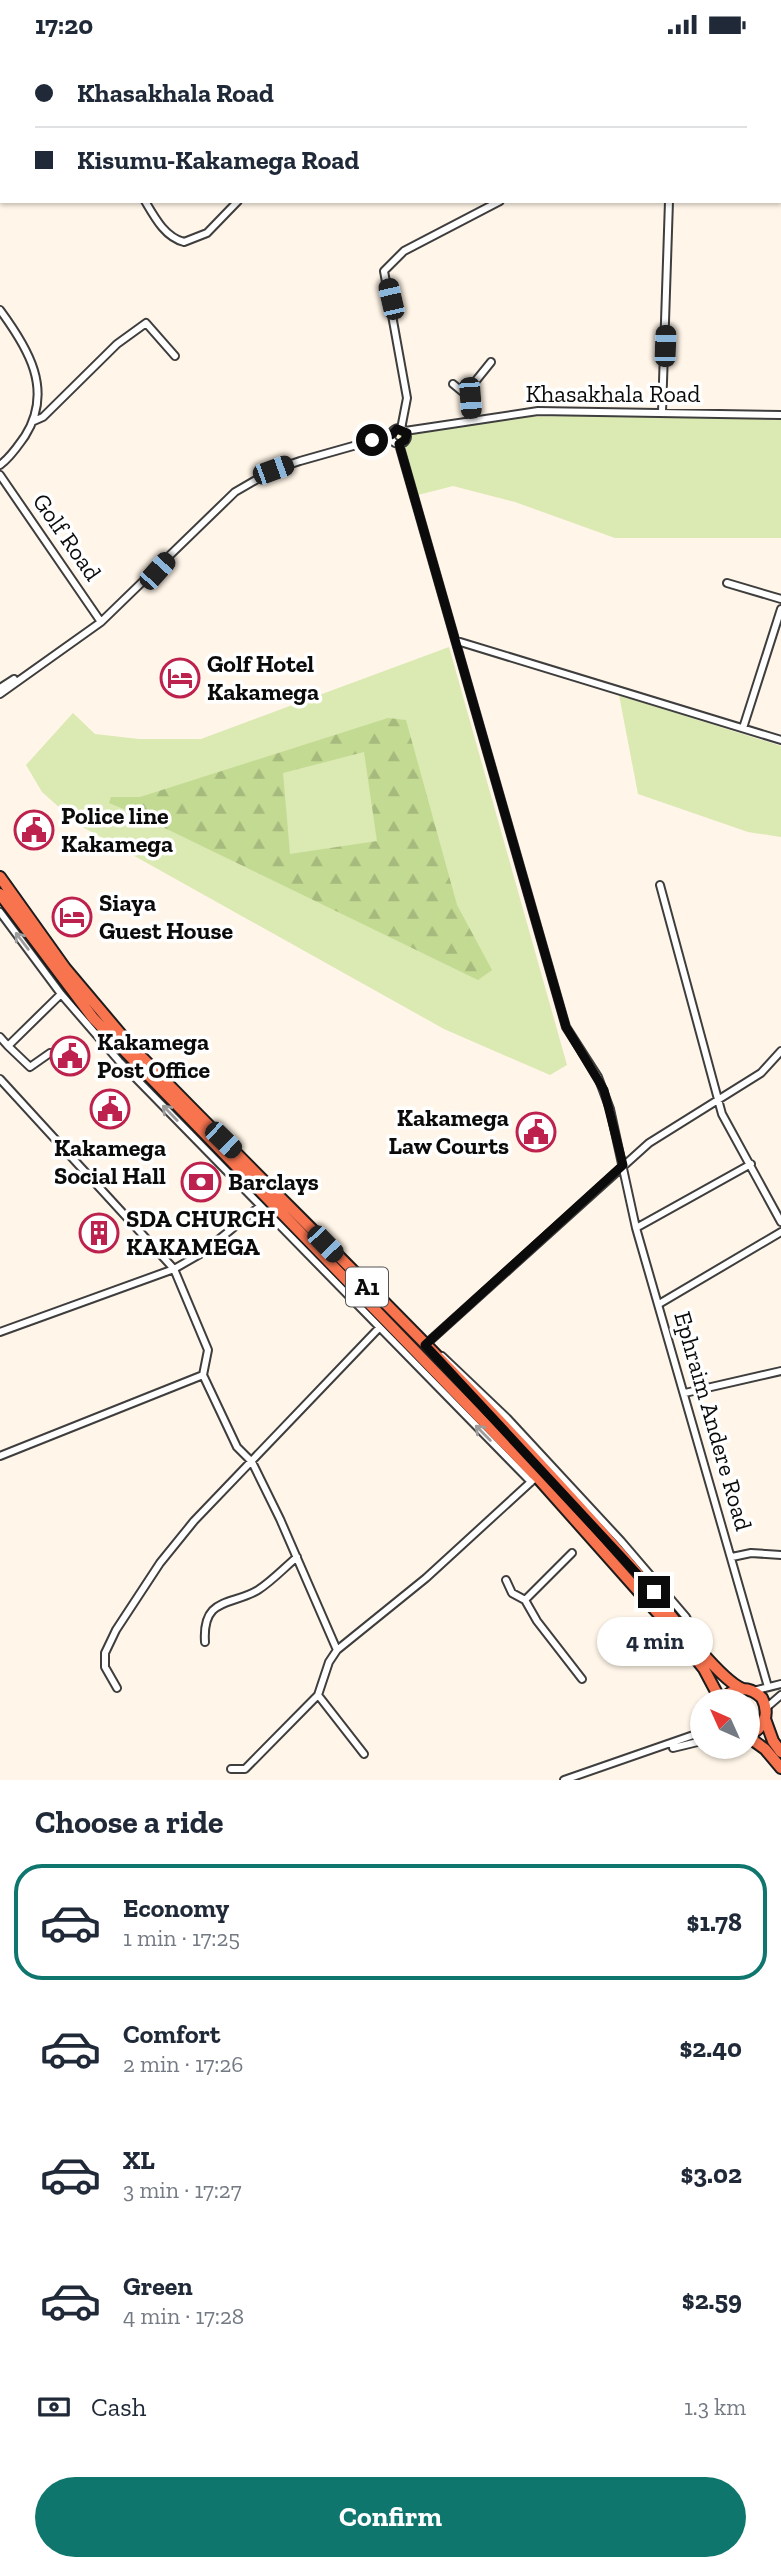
<!DOCTYPE html>
<html lang="en">
<head>
<meta charset="utf-8">
<style>
	:root { --surface:#fff; --page:#f6f6f7; --text:#1f2937; --muted:#747a83; --line:#e0e1e3; --accent:#0f766e }
	body { margin:0; font-family:"Zilla Slab",serif; background:var(--page); color:var(--text); height:100vh; display:flex; flex-direction:column; font-size:26px; white-space:nowrap }
	* { box-sizing:border-box; margin:0 }
	p { font-size:23px; color:var(--muted) }
	.icon { flex:none; width:38px; height:38px; fill:none; stroke:currentColor; stroke-width:2; stroke-linecap:round; stroke-linejoin:round }
	.map { position:relative; height:1731px; overflow:hidden }
	.drawer { display:flex; flex-direction:column; background:var(--surface); flex:1 }
	.drawer>* { flex:none }
	.hud { position:absolute; left:0px; top:0px; width:782px; height:154px; box-shadow:0 2px 5px #0004; display:grid; align-content:center; height:154px; padding:0 35px; background:var(--surface) }
	.needle { width:46px; rotate:315deg }
	.buttons { position:absolute; left:690px; top:1640px; display:grid; gap:14px }
	.buttons a { display:grid; place-items:center; width:70px; height:70px; border-radius:50%; background:var(--surface); box-shadow:0 2px 5px #0004; font-size:35px }
	.end { position:absolute; width:32px; height:32px; margin:-16px; border:9px solid #0b0b0b; background:#fff; box-shadow:0 0 0 4px #fff }
	.from { border-radius:50% }
	.bubble { position:absolute; height:49px; border-radius:24px; background:var(--surface); box-shadow:0 2px 5px #0004; font-size:23px; font-weight:700; line-height:49px; text-align:center }
	.car { position:absolute; width:21px; height:42px; margin:-21px -10px; border-radius:9px; box-shadow:0 0 5px 2px #0007; background:linear-gradient(#222 24%,#8ab4d8 0 40%,#222 0 76%,#8ab4d8 0 86%,#222 0) }
	.hud b { display:flex; align-items:center; gap:24px; height:66px; font-size:26px }
	.hud b+b { border-top:2px solid var(--line) }
	.hud i { width:18px; height:18px; background:var(--text) }
	ul { padding:0; list-style:none }
	li { display:flex; align-items:center; gap:21px; height:116px; margin:0 14px 10px; padding:0 21px; border:4px solid transparent; border-radius:28px }
	li div { flex:1 }
	li b { display:block; font-size:26px }
	li em { font-style:normal; font-weight:700 }
	li.on { border-color:var(--accent) }
	li>.icon { width:63px; height:63px; stroke-width:1.5 }
	h2 { padding:0 35px; font-size:32px; line-height:84px }
	.pay { display:flex; align-items:center; gap:18px; height:77px; padding:0 35px; font-size:26px }
	.pay p { margin-inline-start:auto }
	.action { display:flex; gap:14px; margin-top:auto; padding:14px 35px }
	.action a { flex:1; height:80px; border-radius:42px; background:var(--accent); color:#fff; font-size:28px; font-weight:700; line-height:80px; text-align:center }
	.status { display:flex; justify-content:space-between; align-items:center; height:49px; padding:0 35px; background:var(--surface); direction:ltr }
	.status svg { height:19px; fill:currentColor }
	.map>svg:first-child { display:block }
</style>
</head>
<body>
<div class="status"><b>17:20</b><svg viewBox="0 0 49 12"><path d="M0 12V9h3v3zM5 12V6h3v6zM10 12V3h3v9zM15 12V0h3v12zM26 1h20v11H26zM47 4h2v5h-2z"/></svg></div>
<div class="map">
<svg width="781" height="1731" viewBox="0 0 781 1731">
	<defs>
		<pattern id="forest-firs" width="22" height="20" patternUnits="userSpaceOnUse" patternTransform="scale(1.75)"><rect width="22" height="20" fill="#c3da92"/><path d="M5 1l3.5 6h-7zM16 11l3.5 6h-7z" fill="#a6ba7d"/></pattern>
	</defs>
	<rect width="100%" height="100%" fill="#fff5e8"/>
	<path fill="#dbe9b2" d="M664,365L781,367V489H615L515,453L453,437L414,447L399,386L480,371L524,368Z
		M449,598L567,1016L550,1026L444,980L79,776L42,743L26,716L73,664L95,685L139,690H201Z
		M619,646L781,697V788L748,783L638,745Z"/>
	<path fill="url(#forest-firs)" fill-rule="evenodd" d="M388,669L406,671L457,856L492,921L478,931L136,765L109,754L111,748H140ZM364,703L377,792L290,805L283,724Z"/>
	<g fill="none" stroke-linecap="round" stroke-linejoin="round">
		<defs>
			<path id="street" d="M159,0L160,2
				M647,0L649,2
				M307,2L309,0
				M0,135H2
				M145,152C155,169 165,188 184,193L207,184L238,152
				M0,261C28,299 54,341 25,387C17,398 11,408 0,416
				M453,335L470,349
				M662,363L669,152
				M471,370L470,339L491,313
				M34,372L43,368L117,295L146,274L175,307
				M391 387a8 8 0 1 1 16 0a8 8 0 1 1-16 0Z
				M401,380L407,349L384,222L404,202L500,152
				M405,382L538,362L781,366
				M399,395L566,978L598,1028L610,1060L636,1179L768,1638
				M0,426L101,573
				M727,534L781,550
				M457,592L781,691
				M0,639L14,630
				M0,645L101,573L235,443L273,421L300,412L392,386
				M743,679L781,560
				M660,836L722,1065L781,1173
				M0,863L61,945L119,1012L531,1433
				M0,988L8,997L61,945
				M8,997L30,1018L50,1004
				M0,1030L174,1220L208,1301L203,1326L237,1398L252,1413L280,1470L337,1601
				M636,1179L751,1115
				M659,1255L781,1183
				M0,1283L174,1220L202,1204L259,1158
				M425,1296L649,1094L761,1024L781,1002
				M442,1307L507,1369L621,1492L686,1568L699,1595
				M685,1344L781,1322
				M0,1407L203,1326
				M572,1504L525,1551L537,1572L582,1630
				M732,1508L751,1504L781,1506
				M506,1531L512,1544L525,1551
				M205,1593C202,1547 232,1557 258,1541C272,1532 284,1519 297,1508
				M117,1639L105,1618V1604L116,1581L160,1514L194,1472L379,1279
				M753,1642L781,1635
				M318,1646L364,1705
				M766,1659L781,1646
				M673,1699L702,1692
				M231,1720H245L318,1646L329,1613L337,1601L426,1529L533,1431
				M564,1731L702,1683"/>
			<path id="highway" d="M0,828L65,919L129,995C296,1168 472,1333 630,1515C652,1541 717,1631 743,1640
				M0,845L93,969L537,1428L672,1580L704,1620L721,1652
				M722,1652C733,1637 749,1636 762,1649C770,1665 765,1680 747,1686
				M765,1670L773,1692L781,1703
				M747,1687L765,1700L781,1719"/>
		</defs>
		<use href="#street" stroke="#3e3e3e" stroke-width="10"/>
		<use href="#highway" stroke="#1c1c1c" stroke-width="14"/>
		<use href="#street" stroke="#fff" stroke-width="6"/>
		<use href="#highway" stroke="#f7744f" stroke-width="10"/>
	</g>
	<defs><path id="oneway-shaft" d="M-6 0H5M1.5-3L5.5 0L1.5 3" fill="none" stroke-width="1.6" stroke-linecap="round" stroke-linejoin="round" transform="scale(1.75)"/></defs>
	<g stroke="#9d9d9d">
		<use href="#oneway-shaft" transform="translate(22 892) rotate(-127)"/>
		<use href="#oneway-shaft" transform="translate(170 1064) rotate(-134)"/>
		<use href="#oneway-shaft" transform="translate(483 1384) rotate(-135)"/>
	</g>
	<g fill="none" stroke-linecap="round" stroke-linejoin="round">
		<path stroke="#0b0b0b" stroke-width="9" d="M372,391L391,386L397,380L407,384L405,391L399,395L566,978L604,1041L623,1116L425,1296L654,1543"/>
	</g>
	<defs>
		<symbol id="hotel-ring" viewBox="-11 -11 22 22"><circle r="9.5" fill="#fff" stroke="#bc224d" stroke-width="1.5"/><path d="M-6-4.5h1.5V1H6V5H4.5V3h-9V5H-6ZM-4 0a1.8 1.8 0 1 1 3.6 0ZM.5 0V-2.5h3Q6-2.5 6 0Z" fill="#bc224d"/></symbol>
		<symbol id="civic-ring" viewBox="-11 -11 22 22"><circle r="9.5" fill="#fff" stroke="#bc224d" stroke-width="1.5"/><path d="M-.6-6.5H3V-4.5H.6V-3L4-1V1h2V6H-6V1h2V-1L-.6-3ZM-1.2 2.5V6h2.4V2.5Z" fill="#bc224d"/></symbol>
		<symbol id="bank-ring" viewBox="-11 -11 22 22"><circle r="9.5" fill="#fff" stroke="#bc224d" stroke-width="1.5"/><path d="M-6-4H6V4H-6ZM0-2.3a2.3 2.3 0 1 0 0 4.6a2.3 2.3 0 1 0 0-4.6Z" fill="#bc224d"/></symbol>
		<symbol id="building-ring" viewBox="-11 -11 22 22"><circle r="9.5" fill="#fff" stroke="#bc224d" stroke-width="1.5"/><path d="M-4-6H4V6H1V3H-1V6H-4ZM-2.5-4.3h1.7v1.8h-1.7ZM.8-4.3h1.7v1.8H.8ZM-2.5-1h1.7V.8h-1.7ZM.8-1h1.7V.8H.8Z" fill="#bc224d"/></symbol>
	</defs>
	<g fill-rule="evenodd">
		<use href="#hotel-ring" x="158" y="607" width="44" height="44"/>
		<use href="#civic-ring" x="12" y="759" width="44" height="44"/>
		<use href="#hotel-ring" x="50" y="846" width="44" height="44"/>
		<use href="#civic-ring" x="48" y="985" width="44" height="44"/>
		<use href="#civic-ring" x="88" y="1038" width="44" height="44"/>
		<use href="#civic-ring" x="514" y="1061" width="44" height="44"/>
		<use href="#bank-ring" x="179" y="1111" width="44" height="44"/>
		<use href="#building-ring" x="77" y="1162" width="44" height="44"/>
	</g>
	<g text-anchor="middle" stroke-width="7" stroke-linejoin="round" paint-order="stroke">
		<rect fill="#fff" stroke="#545454" stroke-width="2" x="346" y="1218.5" width="42" height="39" rx="5"/>
		<g font-size="23" font-weight="bold" fill="#0b0b0b">
			<text x="367" y="1246">A1</text>
		</g>
		<g font-size="24" fill="#0b0b0b" stroke="#fff">
			<text x="613" y="353">Khasakhala Road</text>
			<text transform="translate(67 488) rotate(55)" y="8">Golf Road</text>
			<text transform="translate(713 1372) rotate(74)" y="8">Ephraim Andere Road</text>
		</g>
		<g font-size="24" font-weight="bold" fill="#0b0b0b" stroke="#fff" text-anchor="start">
			<text x="207" y="623">Golf Hotel<tspan x="207" dy="28">Kakamega</tspan></text>
			<text x="61" y="775">Police line<tspan x="61" dy="28">Kakamega</tspan></text>
			<text x="99" y="862">Siaya<tspan x="99" dy="28">Guest House</tspan></text>
			<text x="97" y="1001">Kakamega<tspan x="97" dy="28">Post Office</tspan></text>
			<text x="509" y="1077" text-anchor="end">Kakamega<tspan x="509" dy="28">Law Courts</tspan></text>
			<text x="110" y="1107" text-anchor="middle">Kakamega<tspan x="110" dy="28">Social Hall</tspan></text>
			<text x="228" y="1141">Barclays</text>
			<text x="126" y="1178">SDA CHURCH<tspan x="126" dy="28">KAKAMEGA</tspan></text>
		</g>
	</g>
</svg>
<div class="buttons">
<a><svg class="needle" viewBox="-14 -14 28 28"><path d="M0-13l5 13h-10z" fill="#e53935"/><path d="M0 13l5-13h-10z" fill="#747a83"/></svg></a>
</div>
<i class="end from" style="left:372px;top:391px"></i>
<i class="end" style="left:654px;top:1543px"></i>
<div class="bubble" style="left:597px;top:1568px;width:116px">4 min</div>
<i class="car" style="left:391px;top:250px;rotate:347deg"></i>
<i class="car" style="left:665px;top:297px;rotate:2deg"></i>
<i class="car" style="left:470px;top:349px;rotate:176deg"></i>
<i class="car" style="left:273px;top:421px;rotate:70deg"></i>
<i class="car" style="left:157px;top:522px;rotate:42deg"></i>
<i class="car" style="left:223px;top:1091px;rotate:134deg"></i>
<i class="car" style="left:325px;top:1195px;rotate:136deg"></i>
<div class="hud">
<b><i class="from"></i>Khasakhala Road</b>
<b><i></i>Kisumu-Kakamega Road</b>
</div>
</div>
<section class="drawer">
<h2>Choose a ride</h2>
<ul>
<li class="on"><svg class="icon" aria-label="car" viewBox="0 0 24 24"><path d="M5 17H2v-5l4-1 3-4h7l3 4 3 1v5h-3M9 17h6M6 11h13"/><circle cx="7" cy="17" r="2"/><circle cx="17" cy="17" r="2"/></svg><div><b>Economy</b><p>1 min · 17:25</p></div><em>$1.78</em></li>
<li><svg class="icon" aria-label="car" viewBox="0 0 24 24"><path d="M5 17H2v-5l4-1 3-4h7l3 4 3 1v5h-3M9 17h6M6 11h13"/><circle cx="7" cy="17" r="2"/><circle cx="17" cy="17" r="2"/></svg><div><b>Comfort</b><p>2 min · 17:26</p></div><em>$2.40</em></li>
<li><svg class="icon" aria-label="car" viewBox="0 0 24 24"><path d="M5 17H2v-5l4-1 3-4h7l3 4 3 1v5h-3M9 17h6M6 11h13"/><circle cx="7" cy="17" r="2"/><circle cx="17" cy="17" r="2"/></svg><div><b>XL</b><p>3 min · 17:27</p></div><em>$3.02</em></li>
<li><svg class="icon" aria-label="car" viewBox="0 0 24 24"><path d="M5 17H2v-5l4-1 3-4h7l3 4 3 1v5h-3M9 17h6M6 11h13"/><circle cx="7" cy="17" r="2"/><circle cx="17" cy="17" r="2"/></svg><div><b>Green</b><p>4 min · 17:28</p></div><em>$2.59</em></li>
</ul>
<div class="pay"><svg class="icon" aria-label="cash" viewBox="0 0 24 24"><path d="M3 7h18v10H3z"/><circle cx="12" cy="12" r="2"/></svg>Cash<p>1.3 km</p></div>
<div class="action"><a>Confirm</a></div>
</section>
</body>
</html>
